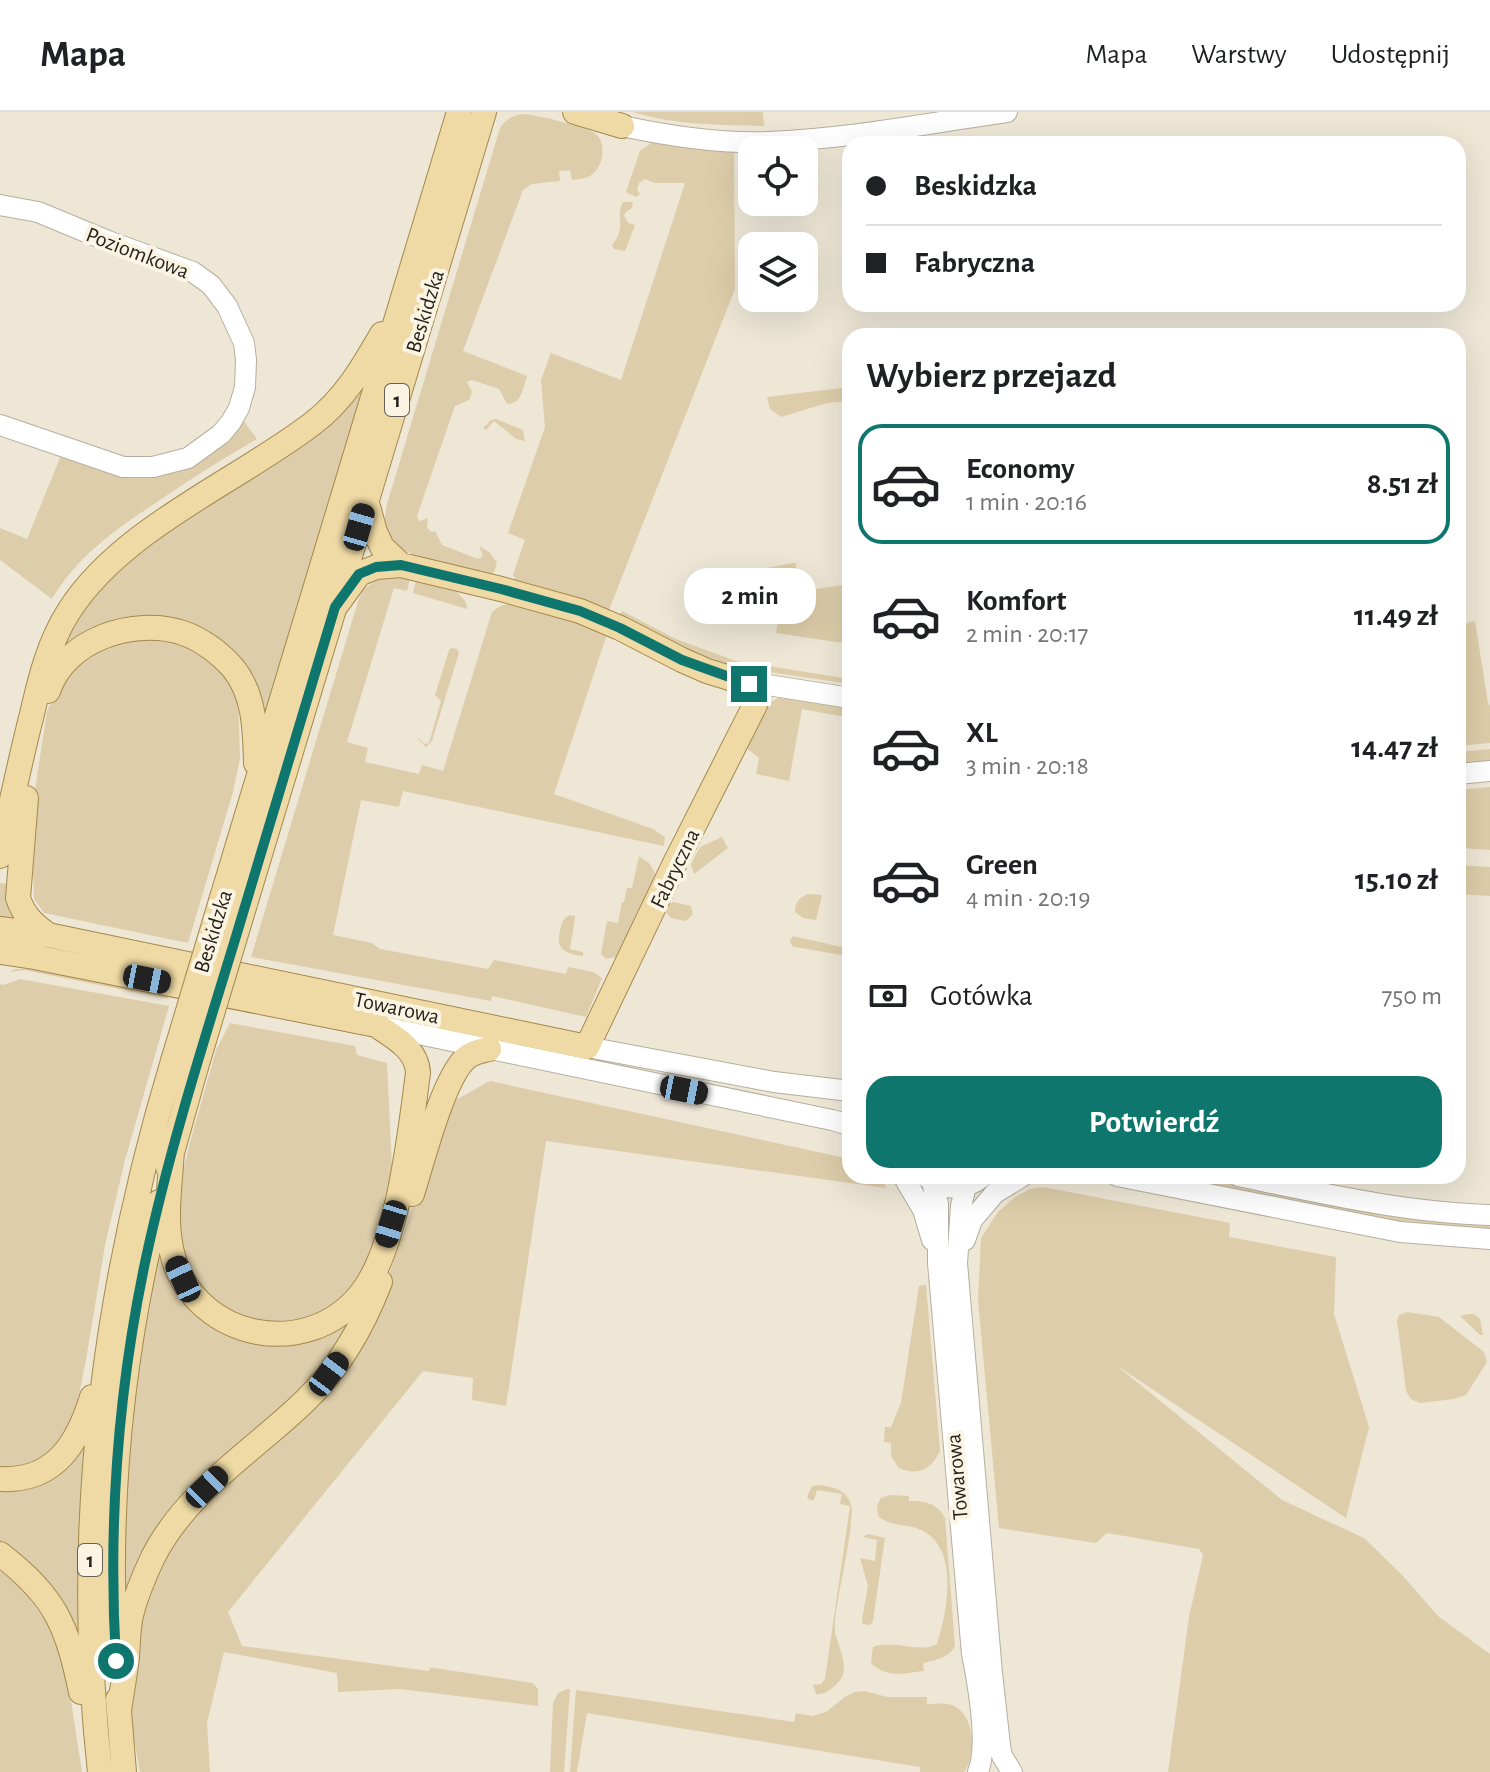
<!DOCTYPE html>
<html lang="pl">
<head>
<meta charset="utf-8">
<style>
	:root { --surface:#fff; --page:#f6f6f6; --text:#202124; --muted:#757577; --line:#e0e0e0; --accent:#0f766e }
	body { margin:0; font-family:"Alegreya Sans",sans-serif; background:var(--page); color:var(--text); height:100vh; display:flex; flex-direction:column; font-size:30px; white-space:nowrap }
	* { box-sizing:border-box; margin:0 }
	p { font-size:26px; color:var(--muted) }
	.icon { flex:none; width:44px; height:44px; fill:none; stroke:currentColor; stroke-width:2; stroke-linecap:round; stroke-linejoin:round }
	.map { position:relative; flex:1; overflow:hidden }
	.sheet { position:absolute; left:842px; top:216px; width:624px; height:856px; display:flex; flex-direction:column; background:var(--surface); border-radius:24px; box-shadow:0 8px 32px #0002 }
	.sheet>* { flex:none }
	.top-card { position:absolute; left:842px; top:24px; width:624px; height:176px; border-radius:24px; box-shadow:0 8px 32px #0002; display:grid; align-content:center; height:176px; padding:0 24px; background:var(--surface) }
	.tools { position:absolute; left:738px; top:24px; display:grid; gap:16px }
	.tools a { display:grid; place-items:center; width:80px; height:80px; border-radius:16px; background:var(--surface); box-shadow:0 8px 32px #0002; font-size:40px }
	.end { position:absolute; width:36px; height:36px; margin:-18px; border:10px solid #0f766e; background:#fff; box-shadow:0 0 0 4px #fff }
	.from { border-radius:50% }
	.bubble { position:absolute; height:56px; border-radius:24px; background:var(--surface); box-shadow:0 8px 32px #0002; font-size:26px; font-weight:700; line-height:56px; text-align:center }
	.car { position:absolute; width:24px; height:48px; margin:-24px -12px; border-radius:10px; box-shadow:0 0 6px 2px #0007; background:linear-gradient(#222 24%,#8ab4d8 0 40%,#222 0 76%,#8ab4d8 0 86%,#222 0) }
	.top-card b { display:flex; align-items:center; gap:28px; height:76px; font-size:30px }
	.top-card b+b { border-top:2px solid var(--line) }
	.top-card i { width:20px; height:20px; background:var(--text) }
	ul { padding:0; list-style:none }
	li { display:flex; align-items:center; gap:24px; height:120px; margin:0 16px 12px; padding:0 8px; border:4px solid transparent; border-radius:24px }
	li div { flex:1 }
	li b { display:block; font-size:30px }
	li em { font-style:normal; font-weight:700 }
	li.selected { border-color:var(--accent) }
	li>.icon { width:72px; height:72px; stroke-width:1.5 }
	h2 { padding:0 24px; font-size:36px; line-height:96px }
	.pay { display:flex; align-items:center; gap:20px; height:88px; padding:0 24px; font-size:30px }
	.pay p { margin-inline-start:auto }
	.button { display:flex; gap:16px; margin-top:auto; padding:16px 24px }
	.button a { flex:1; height:92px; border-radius:24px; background:var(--accent); color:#fff; font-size:32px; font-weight:700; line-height:92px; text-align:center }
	header { display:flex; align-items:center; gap:48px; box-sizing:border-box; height:112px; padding:0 40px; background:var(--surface); border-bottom:2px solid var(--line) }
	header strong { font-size:38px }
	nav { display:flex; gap:44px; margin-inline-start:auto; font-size:28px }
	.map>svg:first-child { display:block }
</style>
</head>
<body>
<header>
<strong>Mapa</strong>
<nav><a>Mapa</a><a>Warstwy</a><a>Udostępnij</a></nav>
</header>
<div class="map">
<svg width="1490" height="1660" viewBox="0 0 1490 1660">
	<rect width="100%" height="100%" fill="#eee7d6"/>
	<path fill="#ddcdaa" d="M633,0H763L764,14C721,13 674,13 633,0Z
		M524,2C538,3 582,14 593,20C608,28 604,56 590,64C585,67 578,67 572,68L570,58L559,59L560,69L532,72L523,78L463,239L527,264C523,276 522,292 507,292L499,277L472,268L467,270L472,280L469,288L455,294L417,404L419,409L428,406L427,416L432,420L435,419L442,433L478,447L483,444L479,434L489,440L497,450L494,460L491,462C465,456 400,448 388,423C383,413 385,403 387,392L500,16C507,6 513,3 524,2Z
		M654,29L734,38L735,177L609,498L572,484L515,468L513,462L525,428L508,421L545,315L541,268L551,241L621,268L685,71H655L645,67L639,71L637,78L640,82L636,85L626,80L640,39Z
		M623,90H631L633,92L632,96L626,100L624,104L628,111L635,113L625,139L614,137L612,133C628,114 614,106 623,90Z
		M369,262L267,611L256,591L184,515L54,545L99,472Z
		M850,275V289L827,291L781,305L770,297L767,285Z
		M241,305L257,327C221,348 186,370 151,394C111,421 77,445 52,487L0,448V416L27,427L62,341L157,362Z
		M496,307L523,318L525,329L516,327L494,309L486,318L483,316L491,308Z
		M793,451H796L795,467L773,471L768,464L767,456Z
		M383,464L410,467L407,479L394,476L347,630L368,636L365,650L419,662L422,653L443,659L492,500L500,494L510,492L552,500L607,522L554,682L653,717L665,725L664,734L403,679L399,695L361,688L333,823L372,831L380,837L488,857L494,848L566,862L568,855L593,860L602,866L586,905L492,884L491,889L251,845L359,486L364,477Z
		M416,469L457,480L466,490L467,497L413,481Z
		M850,472V532L776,521L782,482Z
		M622,499L676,527L736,549L850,567V572L735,555L674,533L620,503Z
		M1475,509L1488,591L1490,594V631L1458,634V513Z
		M123,524L192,533L229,566L238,584L240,646L233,680L188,831L44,801L34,787L31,704L47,599L69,556Z
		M451,536L457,537L459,541L432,629L426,635L419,628V626L424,632L429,631L441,589L435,583L449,538Z
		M780,585L850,593V606L802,597L789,669L756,662L759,646L744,634L765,593Z
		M1490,637V651L1458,654V640Z
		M1490,675V738L1461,736L1458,732V678Z
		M722,725L728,736L694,762L691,752L700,735Z
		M639,744L650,752L656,763L621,844L606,847L601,842L607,809L618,811L622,790H624L627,776H632Z
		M1458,753L1490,755V784L1458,782Z
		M0,771L11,773L19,808L0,809Z
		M808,782L822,783L816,808L803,806L795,800C795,790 799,786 808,782Z
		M673,790L691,794L693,802L686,809L671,806L666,800V795Z
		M570,803L575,804V806L570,837L583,840V844C567,841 555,839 560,819C562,811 562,807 570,803Z
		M793,824L850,837V850L847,844L795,835L792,834L790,829Z
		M38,856L164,881L169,887L24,858L9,860L16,857Z
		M20,867L169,894L125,1048L105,1133L86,1248L72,1316L49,1347L0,1360V872L3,873Z
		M230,911L355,934L357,943L387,951L392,1056L378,1134L372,1155L315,1209L250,1212L203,1184L180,1142L178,1081L189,1034L216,938Z
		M490,969L850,1047V1064H881L886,1076L546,1029L506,1294L472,1288L473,1266L423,1259L228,1500L242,1534L429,1559L430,1556H434L533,1571L538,1577V1594L400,1577L338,1580L337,1561L224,1540L207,1611L210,1660H140L129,1600L135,1509L164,1441L211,1382L275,1333L324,1282L369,1217L450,991Z
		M1155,1064H1199L1363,1097L1490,1110V1119L1412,1114Z
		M1043,1075L1230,1111L1229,1125L1336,1145L1334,1202L1369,1315L1346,1406L1116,1253L1282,1388L1364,1426L1402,1463L1438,1504L1490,1542V1660H1168L1189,1505L1203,1443L1199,1437L1107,1421L1096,1431L999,1416L978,1188L981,1126L998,1100L1015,1085L1030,1077Z
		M156,1142L166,1143L235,1224L359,1206L322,1260L203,1369L125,1496L121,1446L129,1313Z
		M926,1173L940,1339C931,1358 918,1364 899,1356L891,1344V1331L884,1330L885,1315H891L901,1291L919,1174Z
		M1407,1200L1439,1205L1484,1240L1487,1250L1466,1283L1454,1287L1420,1291L1411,1287L1406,1279L1397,1208L1399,1203Z
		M1468,1202H1474L1480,1207L1483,1223H1480L1460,1204Z
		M86,1320L82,1543L0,1435V1375Z
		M821,1373C837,1376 848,1379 852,1396C851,1425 844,1454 839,1482C837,1495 834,1507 835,1519C837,1532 847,1550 843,1562C840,1572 825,1584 816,1582L813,1573L821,1572L825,1567L850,1394L840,1392L842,1382L817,1378L814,1388H810L807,1385L812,1374Z
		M890,1383L909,1384V1389C925,1389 937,1391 945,1406L955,1534C949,1546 935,1548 923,1551L924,1559C904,1561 887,1567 871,1551L873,1535C894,1527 919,1542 937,1532C947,1500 959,1441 925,1420C910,1411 892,1416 878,1404L877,1393L881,1386Z
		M868,1422L885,1426L873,1509L870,1513L863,1512L862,1507L868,1474L860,1446L875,1449L877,1428L863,1425Z
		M0,1459L22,1477L57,1524L70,1582L82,1660H0Z
		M567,1577H570L564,1660H550L553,1591L558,1581Z
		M576,1578L794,1610L796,1601L812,1604L826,1600L846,1584L855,1580L865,1579L887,1585H927V1592C936,1592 946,1590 954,1594C975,1604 977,1644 964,1660H920V1655L587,1601L577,1660H570Z"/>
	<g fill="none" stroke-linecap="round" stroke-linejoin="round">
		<defs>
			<path id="minor" d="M622,14C669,24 720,32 768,30C849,27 928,11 1007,0
				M0,93L38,100L108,129L193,160L211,173L227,194L244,231L246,248L245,275L239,296L231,310L221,322L188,346L153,355H123L0,313
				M753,577L768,573L850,586
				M1458,662L1490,659
				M380,914L832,1008L850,1013
				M587,935L774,970L850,979
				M903,1064L923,1098L932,1128
				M925,1064C944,1080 965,1079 984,1064
				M1117,1064L1400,1120L1490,1127
				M1238,1064C1321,1081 1405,1101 1490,1103
				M932,1070L938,1092V1151L972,1542C978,1572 989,1632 978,1660
				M966,1074L961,1094L957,1151L992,1561L1000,1633L1002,1644L1012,1660
				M965,1128L972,1108L995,1081L1023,1064"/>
			<path id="major" d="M575,0L622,14
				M367,391L375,420L382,435L401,453
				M48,579C65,527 134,505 183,521C201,527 220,541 233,556C255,583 255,618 256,651
				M26,686L18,786C24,804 33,812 48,823
				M0,744C10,696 20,649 32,602C40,567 49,530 69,499C121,417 236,370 312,312C344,288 363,255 382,222
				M221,789L459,0
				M245,792L484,0
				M0,817L48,823L587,935L675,751L755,593L753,577L749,572L707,559L682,548L620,516L580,499L501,477L401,453L376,455L359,462L335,495
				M0,840L29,844L376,913C394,925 417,937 418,961C410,1021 398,1137 360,1183C307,1248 200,1228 174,1148C163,1113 170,1074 172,1039
				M168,1055L196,955
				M412,1082C422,1051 443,966 466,946C473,940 481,939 489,937
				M0,1367C55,1370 78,1331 92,1285
				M0,1442C55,1484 67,1513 81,1580
				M115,1534C107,1386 123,1234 159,1090
				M118,1587L124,1660
				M119,1600C121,1582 125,1564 127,1545C128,1531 128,1516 131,1503C136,1483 144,1464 153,1445C187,1378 254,1339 306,1288C340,1255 363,1214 380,1170
				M100,1660C73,1420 103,1180 173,949"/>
		</defs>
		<use href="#minor" stroke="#b6af9f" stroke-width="22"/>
		<use href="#major" stroke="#a2894d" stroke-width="26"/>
		<use href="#minor" stroke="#fff" stroke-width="20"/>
		<use href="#major" stroke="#efd9a4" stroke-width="24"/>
		<defs>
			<path id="major-bridge" d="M173,949L221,789
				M196,955L245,792"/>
		</defs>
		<use href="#major-bridge" stroke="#a2894d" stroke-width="26" stroke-linecap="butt"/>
		<use href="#major-bridge" stroke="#efd9a4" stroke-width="24"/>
	</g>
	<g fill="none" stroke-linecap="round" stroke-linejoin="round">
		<path stroke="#0f766e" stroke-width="10" d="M116,1549C108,1415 118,1277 146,1146C169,1039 202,935 234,831C267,719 301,607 335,495L359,462L376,455L401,453L501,477L580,499L620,516L682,548L749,572"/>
	</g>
	<g text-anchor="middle" stroke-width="8" stroke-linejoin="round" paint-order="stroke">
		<g fill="#fbf4e3" stroke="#656158" stroke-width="2">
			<rect x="385" y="272" width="24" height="32" rx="6"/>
			<rect x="78" y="1432" width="24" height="32" rx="6"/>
		</g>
		<g font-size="20" font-weight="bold" fill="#25221c">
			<text x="397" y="295">1</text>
			<text x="90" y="1455">1</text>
		</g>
		<g font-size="22" fill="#25221c" stroke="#fbf4e3">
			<text transform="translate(138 140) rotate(21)" y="8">Poziomkowa</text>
			<text transform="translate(424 199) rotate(-73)" y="8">Beskidzka</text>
			<text transform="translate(674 756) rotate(-64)" y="8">Fabryczna</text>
			<text transform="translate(212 819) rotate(-73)" y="8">Beskidzka</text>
			<text transform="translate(397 895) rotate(12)" y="8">Towarowa</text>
			<text transform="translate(956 1365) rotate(-95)" y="8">Towarowa</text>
		</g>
	</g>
</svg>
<div class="tools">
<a><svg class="icon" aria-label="locate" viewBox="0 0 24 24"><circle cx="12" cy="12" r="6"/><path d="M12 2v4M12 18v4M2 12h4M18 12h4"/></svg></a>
<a><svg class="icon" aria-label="layers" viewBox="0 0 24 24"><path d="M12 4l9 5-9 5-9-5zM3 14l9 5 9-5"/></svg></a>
</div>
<i class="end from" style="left:116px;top:1549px"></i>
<i class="end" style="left:749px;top:572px"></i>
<div class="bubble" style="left:684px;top:456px;width:132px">2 min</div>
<i class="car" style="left:359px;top:415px;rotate:16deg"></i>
<i class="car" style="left:147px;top:867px;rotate:101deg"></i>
<i class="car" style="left:684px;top:978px;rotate:101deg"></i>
<i class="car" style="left:391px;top:1112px;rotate:197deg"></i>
<i class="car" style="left:183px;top:1167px;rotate:335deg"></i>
<i class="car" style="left:329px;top:1262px;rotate:37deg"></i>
<i class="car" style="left:207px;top:1375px;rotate:46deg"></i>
<div class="top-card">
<b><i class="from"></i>Beskidzka</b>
<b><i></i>Fabryczna</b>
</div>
<section class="sheet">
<h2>Wybierz przejazd</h2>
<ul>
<li class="selected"><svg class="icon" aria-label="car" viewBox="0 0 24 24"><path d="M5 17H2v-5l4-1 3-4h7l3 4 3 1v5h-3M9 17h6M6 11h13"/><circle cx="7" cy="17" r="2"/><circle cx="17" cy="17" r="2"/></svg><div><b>Economy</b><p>1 min · 20:16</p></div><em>8.51 zł</em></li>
<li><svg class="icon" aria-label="car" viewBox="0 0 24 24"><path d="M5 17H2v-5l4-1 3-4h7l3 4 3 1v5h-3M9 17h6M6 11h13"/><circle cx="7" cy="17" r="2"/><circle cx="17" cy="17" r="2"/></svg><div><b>Komfort</b><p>2 min · 20:17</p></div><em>11.49 zł</em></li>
<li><svg class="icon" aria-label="car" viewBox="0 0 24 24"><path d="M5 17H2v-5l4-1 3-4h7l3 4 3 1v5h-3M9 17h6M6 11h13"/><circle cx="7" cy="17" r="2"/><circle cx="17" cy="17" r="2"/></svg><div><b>XL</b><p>3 min · 20:18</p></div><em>14.47 zł</em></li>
<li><svg class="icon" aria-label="car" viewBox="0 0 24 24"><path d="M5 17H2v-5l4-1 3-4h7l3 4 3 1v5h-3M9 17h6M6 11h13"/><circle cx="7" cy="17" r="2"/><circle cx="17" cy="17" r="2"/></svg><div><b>Green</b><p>4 min · 20:19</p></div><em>15.10 zł</em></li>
</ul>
<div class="pay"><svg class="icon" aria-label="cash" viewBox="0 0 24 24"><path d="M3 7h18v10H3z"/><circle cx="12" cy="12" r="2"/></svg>Gotówka<p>750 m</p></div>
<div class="button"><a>Potwierdź</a></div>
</section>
</div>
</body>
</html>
